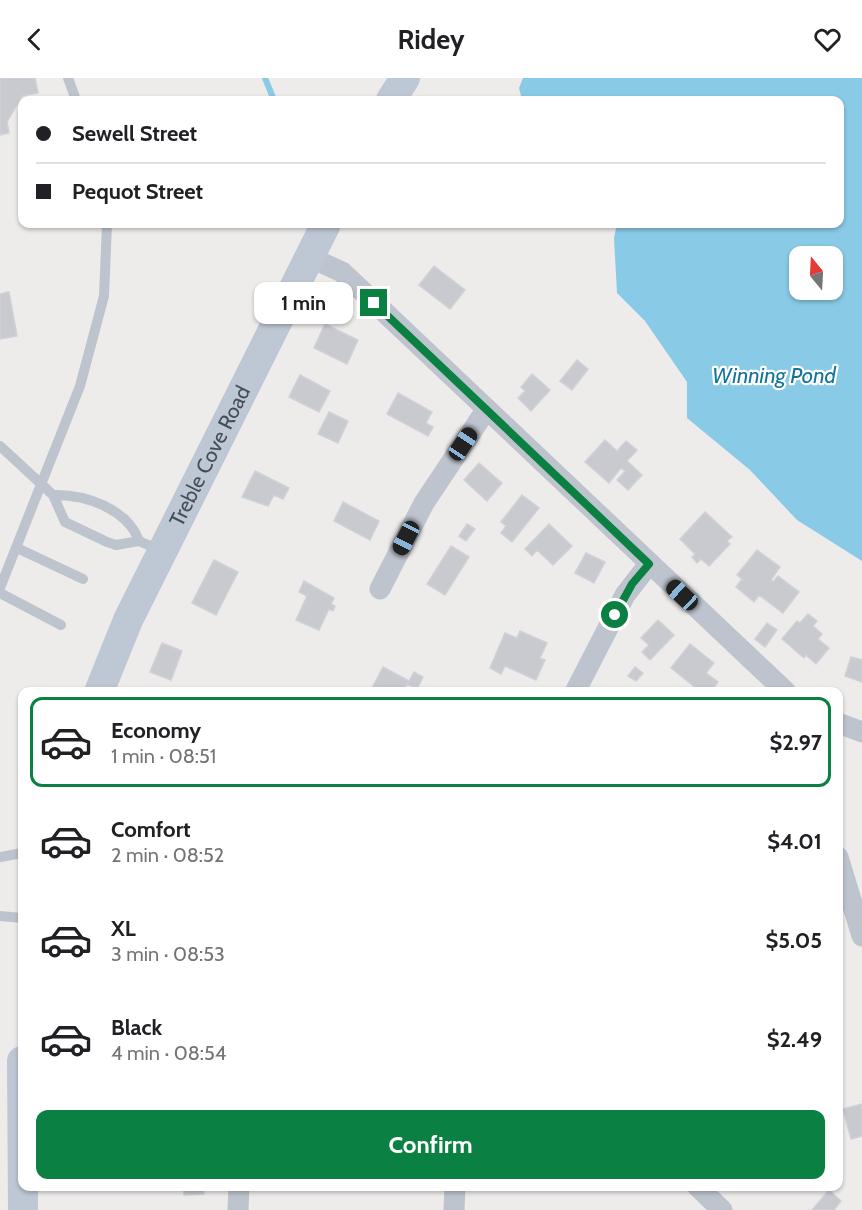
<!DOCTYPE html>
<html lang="en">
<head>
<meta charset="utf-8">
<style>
	:root { --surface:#fff; --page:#f2f2f2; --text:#202124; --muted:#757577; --line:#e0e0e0; --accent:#0b8043 }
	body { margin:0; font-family:Cabin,sans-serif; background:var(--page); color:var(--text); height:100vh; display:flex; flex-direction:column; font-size:22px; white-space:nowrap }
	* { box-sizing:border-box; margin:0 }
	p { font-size:20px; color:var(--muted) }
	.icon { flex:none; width:33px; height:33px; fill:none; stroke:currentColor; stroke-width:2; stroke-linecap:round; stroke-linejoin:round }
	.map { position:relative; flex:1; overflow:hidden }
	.drawer { position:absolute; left:18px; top:609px; width:825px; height:504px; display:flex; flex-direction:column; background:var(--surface); border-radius:12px; box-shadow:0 2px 4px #0004 }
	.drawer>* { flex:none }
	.guide { position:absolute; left:18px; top:18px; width:826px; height:132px; border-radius:12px; box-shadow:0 2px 4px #0004; display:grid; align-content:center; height:132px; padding:0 18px; background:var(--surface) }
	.needle { width:39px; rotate:342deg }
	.buttons { position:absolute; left:789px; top:168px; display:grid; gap:12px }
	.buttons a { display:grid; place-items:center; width:54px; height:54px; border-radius:12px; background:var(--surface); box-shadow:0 2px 4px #0004; font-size:30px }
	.end { position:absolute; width:27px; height:27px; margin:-14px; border:8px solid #0b8043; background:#fff; box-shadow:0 0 0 3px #fff }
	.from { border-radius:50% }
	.bubble { position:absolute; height:42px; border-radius:12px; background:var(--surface); box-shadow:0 2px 4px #0004; font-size:20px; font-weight:800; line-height:42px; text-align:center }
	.car { position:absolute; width:18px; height:36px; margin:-18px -9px; border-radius:8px; box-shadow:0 0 4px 2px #0007; background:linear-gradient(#222 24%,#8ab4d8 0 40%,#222 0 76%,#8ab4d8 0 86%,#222 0) }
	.guide b { display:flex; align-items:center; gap:21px; height:57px; font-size:22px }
	.guide b+b { border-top:2px solid var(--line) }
	.guide i { width:15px; height:15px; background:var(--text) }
	ul { padding:10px 0 0; list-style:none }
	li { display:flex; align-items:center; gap:18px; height:90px; margin:0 12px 9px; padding:0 6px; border:3px solid transparent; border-radius:12px }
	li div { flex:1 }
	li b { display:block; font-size:22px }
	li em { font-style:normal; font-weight:800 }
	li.on { border-color:var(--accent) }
	li>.icon { width:54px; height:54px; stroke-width:1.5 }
	.action { display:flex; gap:12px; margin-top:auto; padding:12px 18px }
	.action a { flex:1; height:69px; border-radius:12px; background:var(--accent); color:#fff; font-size:24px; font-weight:800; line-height:69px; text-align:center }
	header { display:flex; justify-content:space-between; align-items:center; height:78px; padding:0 18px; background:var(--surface); font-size:27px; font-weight:800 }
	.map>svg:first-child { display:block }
</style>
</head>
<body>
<header><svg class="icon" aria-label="back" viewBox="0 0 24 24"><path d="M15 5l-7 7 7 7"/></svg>Ridey<svg class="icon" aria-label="heart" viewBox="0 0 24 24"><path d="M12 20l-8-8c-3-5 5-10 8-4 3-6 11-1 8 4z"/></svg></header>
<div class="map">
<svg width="862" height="1132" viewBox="0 0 862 1132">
	<rect width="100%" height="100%" fill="#eeebeb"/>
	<path fill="#89cae6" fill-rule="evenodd" d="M523,0H862V483L797,442L750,392L687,340V304L645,243L617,215L614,160L617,146H840V22H522L519,10ZM800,178H832V212H800Z"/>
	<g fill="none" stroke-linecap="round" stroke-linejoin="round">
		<path stroke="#89cae6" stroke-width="6" d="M265,0L274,22"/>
	</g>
	<path fill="#c8cad0" stroke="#cfd1d7" stroke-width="1.5" d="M0,0H35L38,15L22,18L7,44L9,55L0,57Z
		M434,188L465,212L450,231L419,207Z
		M9,214L17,258L0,261V216Z
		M325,246L358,262L347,286L314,270Z
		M577,282L588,291L572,312L560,303Z
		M532,296L550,312L531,333L518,320L525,313L521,309Z
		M300,297L330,313L319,334L289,319Z
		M398,315L432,334L426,345L433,349L428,358L387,336Z
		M329,334L348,343L338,365L318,356Z
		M605,362L617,373L626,363L637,372L627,383L642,397L628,412L617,402L625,393L621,390L609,405L585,384Z
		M479,385L502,405L487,423L464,402Z
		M255,393L289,410L283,421L274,417L268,428L242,419Z
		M522,417L539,430L512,464L501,455L506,448L501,444Z
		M343,424L379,443L370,462L334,443Z
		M705,434L732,459L727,463L730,466L709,488L701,481L697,485L692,479L695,476L680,461Z
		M467,446L475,451L466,463L459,458Z
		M549,446L572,468L553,487L537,472L532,478L525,471Z
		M451,468L469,479L445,517L427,506Z
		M757,472L780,489L771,502L773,504L778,498L799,514L783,535L759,517L754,524L736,509L742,501L737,497Z
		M586,475L605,484L594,505L575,495Z
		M214,482L238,494L216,537L192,525Z
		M304,503L334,520L331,526L335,528L333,533L329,531L319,552L296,542L307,518L299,514Z
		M808,536L817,543L813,548L822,556L818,561L829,570L816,586L806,577L804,580L782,561L797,543L800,545Z
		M658,542L674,557L650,582L642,574L649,567L641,560Z
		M767,545L777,552L765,569L755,561Z
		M520,553L547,565L540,580L545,582L536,602L505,588L501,596L490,590L505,555L517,560Z
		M162,565L182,573L171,602L150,594Z
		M690,566L714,585L706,595L718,604L711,614H701L671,590Z
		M851,579L862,582V604L845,598Z
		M383,589L409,603L414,594L423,599L417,611L407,606L403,614H370Z
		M635,589L643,595L636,603L628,598Z
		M862,1026V1058L851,1061L843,1031Z
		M184,1108H204V1116L184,1117Z
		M829,1112L841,1123L834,1132H812Z"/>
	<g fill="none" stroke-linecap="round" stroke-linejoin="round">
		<path stroke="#bdc4cd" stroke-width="10" d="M68,0L76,22
			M0,368L53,417L65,444L107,464L116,467L139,463L162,473
			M53,417C85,416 128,431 139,463
			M17,470L83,501
			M0,510L80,308L104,218L107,146
			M0,515L61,547
			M0,779L22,775
			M0,838L22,840"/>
		<path stroke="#bdc4cd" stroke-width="21" d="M309,179L342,194L786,614
			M380,511L424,425L486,332
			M575,614L625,517L649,486
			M838,645L862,654
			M838,779L862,858
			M697,1108L722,1132
			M238,1132L239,1108
			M454,1132L455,1108"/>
		<g stroke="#bec7d4" stroke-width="30">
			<path d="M391,22L405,0"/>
			<path id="s1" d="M99,614L128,542L326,146"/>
			<path d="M22,983L23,1132"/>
		</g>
	</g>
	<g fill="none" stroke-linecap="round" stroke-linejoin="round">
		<path stroke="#0b8043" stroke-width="8" d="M374,225L649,486L632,506L615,537"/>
	</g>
	<g text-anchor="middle" stroke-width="4.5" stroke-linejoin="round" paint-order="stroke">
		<g font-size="21" fill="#454d57" stroke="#fff">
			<text dy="7" stroke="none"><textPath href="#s1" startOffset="261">Treble Cove Road</textPath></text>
		</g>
		<g font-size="22" font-style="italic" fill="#13739b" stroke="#fff">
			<text x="774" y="305">Winning Pond</text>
		</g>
	</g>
</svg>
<div class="buttons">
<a><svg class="needle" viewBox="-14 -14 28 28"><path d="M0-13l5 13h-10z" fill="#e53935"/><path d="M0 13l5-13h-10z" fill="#757577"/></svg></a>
</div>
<i class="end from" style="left:615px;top:537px"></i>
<i class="end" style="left:374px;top:225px"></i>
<div class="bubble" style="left:254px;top:204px;width:99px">1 min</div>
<i class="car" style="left:463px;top:366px;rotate:34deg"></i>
<i class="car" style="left:406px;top:460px;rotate:207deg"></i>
<i class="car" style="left:682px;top:517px;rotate:313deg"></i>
<div class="guide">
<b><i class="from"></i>Sewell Street</b>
<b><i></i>Pequot Street</b>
</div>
<section class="drawer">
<ul>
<li class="on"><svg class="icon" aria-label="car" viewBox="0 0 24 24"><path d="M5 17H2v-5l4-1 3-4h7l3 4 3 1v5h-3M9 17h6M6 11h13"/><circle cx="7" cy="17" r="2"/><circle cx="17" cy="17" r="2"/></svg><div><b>Economy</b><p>1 min · 08:51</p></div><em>$2.97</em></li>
<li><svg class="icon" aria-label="car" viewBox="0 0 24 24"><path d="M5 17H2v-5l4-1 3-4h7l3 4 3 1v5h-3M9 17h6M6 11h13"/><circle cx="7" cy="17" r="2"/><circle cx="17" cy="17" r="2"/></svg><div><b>Comfort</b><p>2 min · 08:52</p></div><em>$4.01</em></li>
<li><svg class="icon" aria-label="car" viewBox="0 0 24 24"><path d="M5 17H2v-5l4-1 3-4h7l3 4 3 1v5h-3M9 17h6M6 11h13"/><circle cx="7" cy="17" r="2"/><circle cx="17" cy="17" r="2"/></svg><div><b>XL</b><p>3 min · 08:53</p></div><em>$5.05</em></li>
<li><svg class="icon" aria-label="car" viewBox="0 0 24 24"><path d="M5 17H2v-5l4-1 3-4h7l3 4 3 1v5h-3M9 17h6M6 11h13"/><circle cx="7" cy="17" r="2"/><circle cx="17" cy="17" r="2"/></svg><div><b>Black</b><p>4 min · 08:54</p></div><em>$2.49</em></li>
</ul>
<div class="action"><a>Confirm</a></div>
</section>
</div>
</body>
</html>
